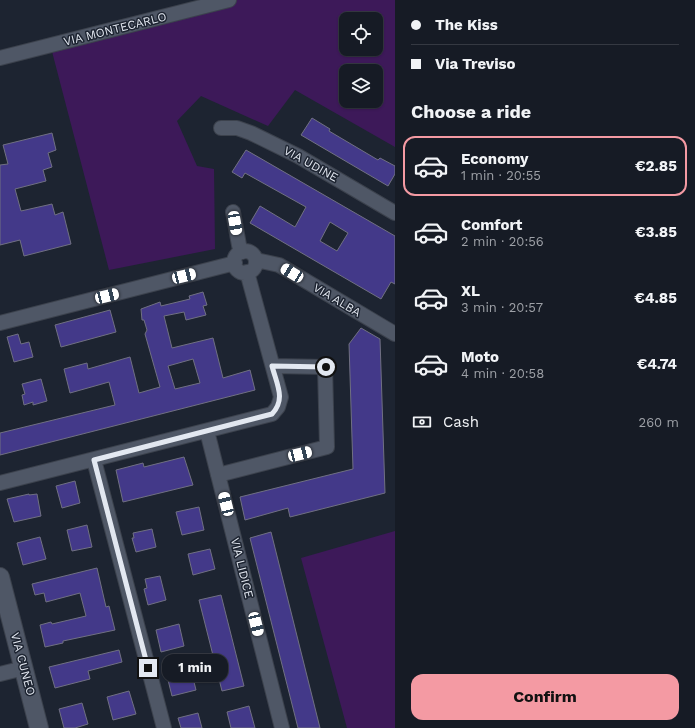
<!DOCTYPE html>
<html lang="en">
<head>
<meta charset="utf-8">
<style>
	:root { --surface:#161b25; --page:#232832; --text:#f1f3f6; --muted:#9ea1a7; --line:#353942; --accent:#f49aa3 }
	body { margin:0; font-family:"Work Sans",sans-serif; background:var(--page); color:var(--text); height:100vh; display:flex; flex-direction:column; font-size:15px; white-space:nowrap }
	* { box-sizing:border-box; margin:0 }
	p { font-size:13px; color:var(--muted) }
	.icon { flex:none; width:22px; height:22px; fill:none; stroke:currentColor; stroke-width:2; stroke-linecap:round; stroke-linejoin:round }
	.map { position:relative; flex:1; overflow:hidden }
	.panel { display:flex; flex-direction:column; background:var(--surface); width:300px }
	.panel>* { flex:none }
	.hud { display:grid; align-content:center; height:88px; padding:0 16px; background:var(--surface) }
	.controls { position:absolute; left:339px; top:12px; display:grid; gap:8px }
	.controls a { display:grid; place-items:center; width:44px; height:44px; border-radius:8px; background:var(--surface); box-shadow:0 1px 3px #0004,0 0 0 1px var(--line); font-size:20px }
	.end { position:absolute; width:18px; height:18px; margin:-9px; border:5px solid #e3e8f1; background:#111; box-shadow:0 0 0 2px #111 }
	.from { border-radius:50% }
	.bubble { position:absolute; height:28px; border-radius:12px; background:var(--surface); box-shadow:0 1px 3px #0004,0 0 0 1px var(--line); font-size:13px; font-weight:700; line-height:28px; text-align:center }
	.car { position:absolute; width:12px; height:24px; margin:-12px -6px; border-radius:5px; box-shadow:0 0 3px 1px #0007; background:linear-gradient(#fff 24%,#345 0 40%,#fff 0 76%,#345 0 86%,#fff 0) }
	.hud b { display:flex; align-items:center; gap:14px; height:38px; font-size:15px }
	.hud b+b { border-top:1px solid var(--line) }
	.hud i { width:10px; height:10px; background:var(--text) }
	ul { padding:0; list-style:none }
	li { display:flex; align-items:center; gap:12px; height:60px; margin:0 8px 6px; padding:0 8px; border:2px solid transparent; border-radius:12px }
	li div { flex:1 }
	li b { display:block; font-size:15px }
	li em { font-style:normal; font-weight:700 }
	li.selected { border-color:var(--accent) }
	li>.icon { width:36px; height:36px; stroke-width:1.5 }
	h2 { padding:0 16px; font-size:18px; line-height:48px }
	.pay { display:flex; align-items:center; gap:10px; height:44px; padding:0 16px; font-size:15px }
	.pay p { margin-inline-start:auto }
	.cta { display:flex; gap:8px; margin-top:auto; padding:8px 16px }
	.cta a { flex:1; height:46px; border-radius:12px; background:var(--accent); color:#111; font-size:16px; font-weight:700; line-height:46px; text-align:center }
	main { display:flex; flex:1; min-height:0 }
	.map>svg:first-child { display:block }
</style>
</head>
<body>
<main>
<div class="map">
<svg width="395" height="728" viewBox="0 0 395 728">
	<rect width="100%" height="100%" fill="#1d2431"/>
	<path fill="#3d1959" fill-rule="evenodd" d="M200,0H395V147L295,90L268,126L201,96L177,121L197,166L214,169L215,249L109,270L49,40ZM346,19H376V49H346ZM346,71H376V101H346Z
		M395,531V728H347L301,558Z"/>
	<path fill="#433989" stroke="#707082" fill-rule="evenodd" d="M312,118L330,129L329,131L378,160L380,158L395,166V174L388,186L301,135Z
		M52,133L56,150L48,153L52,167L43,170L46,181L15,189L21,211L52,204L55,215L63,212L71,244L24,256L20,240L0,245V165L8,164L3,145Z
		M246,150L395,236V284L391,282L381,299L250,223L260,206L295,227L306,207L245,173L242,178L232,172ZM330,222L348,233L337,251L320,241Z
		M203,292L207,305L203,306L206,315L186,320L184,312L164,316L172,348L213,338L223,378L250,370L255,390L0,455V433L115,405L109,382L70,393L64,369L87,363L88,369L130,357L139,393L160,387L145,334L147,330L144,320H142L141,309L160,302L161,306L190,299L189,296ZM193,359L200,383L175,389L168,366Z
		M110,310L116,332L61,347L55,325Z
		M361,328L380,339L385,493L290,517L288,508L245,520L240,497L353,469L349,344Z
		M18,334L21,344L29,342L33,357L14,362L7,337Z
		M41,379L47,401L33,405V402L24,405L22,395L25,394L22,384Z
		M184,457L193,485L123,502L116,470L143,463L144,467Z
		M75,481L80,503L62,508L56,486Z
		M29,494V495L37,494L41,516L14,522L7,499Z
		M199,507L204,530L182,535L176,512Z
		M87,525L92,547L72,551L67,530Z
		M152,529L156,547L136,552L132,538H134L133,533Z
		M271,532L320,728H298L250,538Z
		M40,537L46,559L23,565L17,543Z
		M210,549L215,569L193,575L188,554Z
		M97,568L106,607L109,606L115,630L63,641V643L45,647L40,625L51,622L52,624L86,616L80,593L46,602L44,593L35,595L32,584Z
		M160,576L166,600L148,605L144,589L147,588L145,579Z
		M221,595L244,686L222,691L199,600Z
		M179,624L184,646L161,652L156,630Z
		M119,650L122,662L88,671L90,679L55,688L49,667Z
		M192,674L196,690L172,696L168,680Z
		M129,691L136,714L113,720L107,697Z
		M82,703L88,724L75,728H64L59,709Z
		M249,706L255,728H231L227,712Z
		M198,713L202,728H181L178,718Z"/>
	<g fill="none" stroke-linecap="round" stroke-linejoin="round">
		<defs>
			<path id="minor" d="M0,58L229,0
				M221,128H237L251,133L298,156L395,213
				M233,212L239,245L242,252
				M234 262a11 11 0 1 1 22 0a11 11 0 1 1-22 0Z
				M256,260L279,265L395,334
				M0,323L235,263
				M207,431L282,728
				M94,460L164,728
				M218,475L327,447L325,367L273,366
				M0,483L272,414L278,407L281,397L247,272
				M0,674L24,668"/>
			<path id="tertiary" d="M0,577L39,728"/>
		</defs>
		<use href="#minor" stroke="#3c424d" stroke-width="16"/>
		<use href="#tertiary" stroke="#3c424d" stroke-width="20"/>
		<use href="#minor" stroke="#4f5766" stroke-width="14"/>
		<use href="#tertiary" stroke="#4f5766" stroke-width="18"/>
	</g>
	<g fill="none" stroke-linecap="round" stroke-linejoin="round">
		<path stroke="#e3e8f1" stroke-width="5" d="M148,668L94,460L272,414C286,399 277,385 272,366L326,367"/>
	</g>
	<g text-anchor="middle" stroke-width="3" stroke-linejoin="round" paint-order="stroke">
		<g font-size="12" fill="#e3e8f1" stroke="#1d2431">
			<text transform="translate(115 29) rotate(-14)" y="4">VIA MONTECARLO</text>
			<text transform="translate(311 164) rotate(29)" y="4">VIA UDINE</text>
			<text transform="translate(337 300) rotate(31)" y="4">VIA ALBA</text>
			<text transform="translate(242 568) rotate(76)" y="4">VIA LIDICE</text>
			<text transform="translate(23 664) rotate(75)" y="4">VIA CUNEO</text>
		</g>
	</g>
</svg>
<div class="controls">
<a><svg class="icon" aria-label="locate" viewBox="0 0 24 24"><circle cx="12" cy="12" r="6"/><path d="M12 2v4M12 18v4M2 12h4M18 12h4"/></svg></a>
<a><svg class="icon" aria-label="layers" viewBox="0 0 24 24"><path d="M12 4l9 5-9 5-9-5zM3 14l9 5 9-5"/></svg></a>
</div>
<i class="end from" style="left:326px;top:367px"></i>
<i class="end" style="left:148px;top:668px"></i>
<div class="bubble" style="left:162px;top:654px;width:66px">1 min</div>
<i class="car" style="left:235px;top:223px;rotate:170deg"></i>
<i class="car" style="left:292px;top:273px;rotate:301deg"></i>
<i class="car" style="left:184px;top:276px;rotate:76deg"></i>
<i class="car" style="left:107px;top:296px;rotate:76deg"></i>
<i class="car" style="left:300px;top:454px;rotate:76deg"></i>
<i class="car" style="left:226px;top:504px;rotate:346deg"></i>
<i class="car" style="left:256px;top:624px;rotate:166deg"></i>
</div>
<section class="panel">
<div class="hud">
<b><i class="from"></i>The Kiss</b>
<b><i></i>Via Treviso</b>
</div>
<h2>Choose a ride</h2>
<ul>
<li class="selected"><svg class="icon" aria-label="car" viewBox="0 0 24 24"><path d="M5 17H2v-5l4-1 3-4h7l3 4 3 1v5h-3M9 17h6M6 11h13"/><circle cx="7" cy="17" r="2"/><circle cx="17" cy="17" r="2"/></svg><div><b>Economy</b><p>1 min · 20:55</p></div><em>€2.85</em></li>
<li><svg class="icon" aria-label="car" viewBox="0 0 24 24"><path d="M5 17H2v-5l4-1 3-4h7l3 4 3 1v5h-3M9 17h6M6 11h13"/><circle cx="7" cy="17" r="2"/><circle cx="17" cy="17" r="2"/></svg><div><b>Comfort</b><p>2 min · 20:56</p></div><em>€3.85</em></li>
<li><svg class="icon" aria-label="car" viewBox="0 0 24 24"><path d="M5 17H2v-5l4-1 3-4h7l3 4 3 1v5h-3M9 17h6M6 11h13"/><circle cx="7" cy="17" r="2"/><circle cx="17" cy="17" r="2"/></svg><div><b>XL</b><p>3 min · 20:57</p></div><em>€4.85</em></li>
<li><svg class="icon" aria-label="car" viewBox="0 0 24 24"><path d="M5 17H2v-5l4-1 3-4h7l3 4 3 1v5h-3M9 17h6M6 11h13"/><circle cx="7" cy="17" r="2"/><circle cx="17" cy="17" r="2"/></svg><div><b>Moto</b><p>4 min · 20:58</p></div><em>€4.74</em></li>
</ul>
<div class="pay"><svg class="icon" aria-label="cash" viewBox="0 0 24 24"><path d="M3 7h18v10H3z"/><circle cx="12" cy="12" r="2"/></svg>Cash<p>260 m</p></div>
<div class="cta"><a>Confirm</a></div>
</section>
</main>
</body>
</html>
